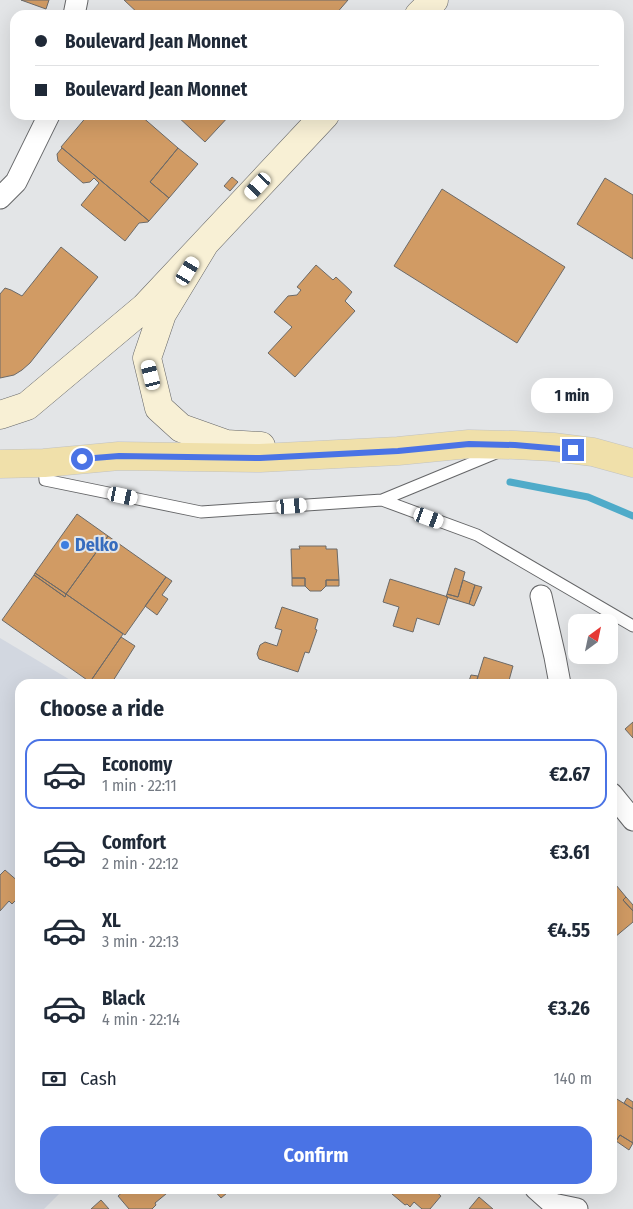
<!DOCTYPE html>
<html lang="en">
<head>
<meta charset="utf-8">
<style>
	:root { --surface:#fff; --page:#f6f6f7; --text:#1f2937; --muted:#747a83; --line:#e0e1e3; --accent:#4a73e5 }
	body { margin:0; font-family:"Fira Sans Condensed",sans-serif; background:var(--page); color:var(--text); height:100vh; display:flex; flex-direction:column; font-size:19px; white-space:nowrap }
	* { box-sizing:border-box; margin:0 }
	p { font-size:16px; color:var(--muted) }
	.icon { flex:none; width:28px; height:28px; fill:none; stroke:currentColor; stroke-width:2; stroke-linecap:round; stroke-linejoin:round }
	.map { position:relative; flex:1; overflow:hidden }
	.side { position:absolute; left:15px; top:679px; width:602px; height:515px; display:flex; flex-direction:column; background:var(--surface); border-radius:15px; box-shadow:0 5px 20px #0002 }
	.side>* { flex:none }
	.banner { position:absolute; left:10px; top:10px; width:614px; height:110px; border-radius:15px; box-shadow:0 5px 20px #0002; display:grid; align-content:center; height:110px; padding:0 25px; background:var(--surface) }
	.needle { width:32px; rotate:33deg }
	.controls { position:absolute; left:568px; top:614px; display:grid; gap:10px }
	.controls a { display:grid; place-items:center; width:50px; height:50px; border-radius:10px; background:var(--surface); box-shadow:0 5px 20px #0002; font-size:25px }
	.end { position:absolute; width:22px; height:22px; margin:-11px; border:6px solid #4a73e5; background:#fff; box-shadow:0 0 0 2px #fff }
	.from { border-radius:50% }
	.bubble { position:absolute; height:35px; border-radius:15px; background:var(--surface); box-shadow:0 5px 20px #0002; font-size:16px; font-weight:700; line-height:35px; text-align:center }
	.car { position:absolute; width:15px; height:30px; margin:-15px -8px; border-radius:6px; box-shadow:0 0 4px 1px #0007; background:linear-gradient(#fff 24%,#345 0 40%,#fff 0 76%,#345 0 86%,#fff 0) }
	.banner b { display:flex; align-items:center; gap:18px; height:48px; font-size:19px }
	.banner b+b { border-top:1px solid var(--line) }
	.banner i { width:12px; height:12px; background:var(--text) }
	ul { padding:0; list-style:none }
	li { display:flex; align-items:center; gap:15px; height:70px; margin:0 10px 8px; padding:0 15px; border:2px solid transparent; border-radius:15px }
	li div { flex:1 }
	li b { display:block; font-size:19px }
	li em { font-style:normal; font-weight:700 }
	li.current { border-color:var(--accent) }
	li>.icon { width:45px; height:45px; stroke-width:1.5 }
	h2 { padding:0 25px; font-size:22px; line-height:60px }
	.pay { display:flex; align-items:center; gap:12px; height:55px; padding:0 25px; font-size:19px }
	.pay p { margin-inline-start:auto }
	.cta { display:flex; gap:10px; margin-top:auto; padding:10px 25px }
	.cta a { flex:1; height:58px; border-radius:15px; background:var(--accent); color:#fff; font-size:20px; font-weight:700; line-height:58px; text-align:center }
	.map>svg:first-child { display:block }
</style>
</head>
<body>
<div class="map">
<svg width="633" height="1209" viewBox="0 0 633 1209">
	<rect width="100%" height="100%" fill="#e3e5e7"/>
	<path fill="#d2d7e0" d="M0,638L77,684H20V1189H64L44,1209H0Z"/>
	<g fill="none" stroke-linecap="round" stroke-linejoin="round">
		<path stroke="#4fabc9" stroke-width="7" d="M510,482L588,497L633,516"/>
	</g>
	<path fill="#d19b64" stroke="#6c6a68" d="M21,0H49L46,9Z
		M124,0H348L335,15H140Z
		M88,115H140L178,148L150,182L169,198L149,221L61,147Z
		M176,115H230L205,142Z
		M62,148L149,221L148,222L139,223L125,241L81,205L99,183L94,178L90,182L83,183L58,161L57,154Z
		M178,148L198,164L169,198L150,182Z
		M232,177L238,182L230,191L224,186Z
		M605,178L633,195V259L577,224Z
		M442,189L565,267L517,343L394,266Z
		M61,247L98,277L30,363L22,370L14,375L0,378V294L5,288L11,290L22,296Z
		M316,265L333,280L336,277L352,292L345,301L355,311L295,377L268,353L292,327L274,312L288,296L297,295L301,290L297,287Z
		M77,514L108,536L66,594L35,573Z
		M108,536L166,577L125,635L66,594Z
		M299,546H326V549H337L339,580H326V586L321,591H310L305,586V578H292L291,549H300Z
		M455,568L465,572L458,597L447,594Z
		M35,573L66,594L65,597L34,575Z
		M34,575L65,597L66,594L123,634L90,682L2,620Z
		M166,577L172,581L162,595L168,599L157,615L145,606Z
		M292,578H305V586H292Z
		M390,579L448,597L439,625L417,618L413,632L393,626L399,607L383,602Z
		M326,580H339V586H326Z
		M463,580L475,585L469,604L446,597L447,594L458,597Z
		M475,585L482,587L474,606L469,604Z
		M282,607L318,619L315,629L317,630L309,653L305,652L298,672L259,659L257,654L260,645L265,642L277,646L282,630L275,628Z
		M121,637L135,646L111,684H93L90,682Z
		M484,657L513,666L508,684H468L469,681L476,683Z
		M471,675L478,676L476,683L469,681Z
		M633,722V738L625,729Z
		M5,870L20,883V896L12,904L9,901L0,911V875Z
		M616,885L626,897L623,900L633,911V922L615,937L612,934V889Z
		M626,897L633,905V911L623,900Z
		M612,1096L633,1109V1143L620,1135L616,1141L612,1139Z
		M627,1098L633,1102V1109L624,1103Z
		M620,1135L633,1143L629,1150L616,1141Z
		M126,1189H172L155,1203L156,1205L152,1209H129L118,1196Z
		M213,1189H232L221,1198Z
		M396,1189H433L441,1196L430,1209H422L414,1202L410,1207L407,1204L405,1205L392,1194Z
		M479,1197L493,1209H469Z
		M101,1200L109,1209H91Z"/>
	<g fill="none" stroke-linecap="round" stroke-linejoin="round">
		<defs>
			<path id="lane" d="M44,463L45,480L201,512L382,500L496,453
				M382,500L477,535L633,626"/>
			<path id="street" d="M74,15L77,0
				M0,198L16,182L49,115
				M541,596L555,657L560,684
				M612,794L633,820
				M536,1189L553,1204L577,1209"/>
			<path id="secondary" d="M419,15L434,0
				M205,243L162,314L147,358L159,408L181,428L226,444L261,446
				M0,415L27,406L145,307L325,115"/>
			<path id="primary" d="M0,464L44,463L119,456L260,458L398,451L469,444L515,445L553,447L593,452L633,463"/>
		</defs>
		<use href="#lane" stroke="#656668" stroke-width="13"/>
		<use href="#street" stroke="#656668" stroke-width="23"/>
		<use href="#secondary" stroke="#656668" stroke-width="29"/>
		<use href="#primary" stroke="#c1c2c2" stroke-width="29"/>
		<use href="#lane" stroke="#fff" stroke-width="11"/>
		<use href="#street" stroke="#fff" stroke-width="21"/>
		<use href="#secondary" stroke="#f8f0d5" stroke-width="28"/>
		<use href="#primary" stroke="#f0e0aa" stroke-width="28"/>
	</g>
	<g fill="none" stroke-linecap="round" stroke-linejoin="round">
		<path stroke="#4a73e5" stroke-width="6" d="M82,459L119,456L260,458L398,451L469,444L515,445L573,450"/>
	</g>
	<circle fill="#3f7fe0" stroke="#e3e5e7" stroke-width="2" cx="65" cy="545" r="5"/>
	<g text-anchor="middle" stroke-width="4" stroke-linejoin="round" paint-order="stroke">
		<g font-size="18" font-weight="bold" fill="#366cbe" stroke="#e3e5e7" text-anchor="start">
			<text x="75" y="551">Delko</text>
		</g>
	</g>
</svg>
<div class="controls">
<a><svg class="needle" viewBox="-14 -14 28 28"><path d="M0-13l5 13h-10z" fill="#e53935"/><path d="M0 13l5-13h-10z" fill="#747a83"/></svg></a>
</div>
<i class="end from" style="left:82px;top:459px"></i>
<i class="end" style="left:573px;top:450px"></i>
<div class="bubble" style="left:531px;top:378px;width:82px">1 min</div>
<i class="car" style="left:258px;top:186px;rotate:223deg"></i>
<i class="car" style="left:188px;top:271px;rotate:31deg"></i>
<i class="car" style="left:151px;top:375px;rotate:346deg"></i>
<i class="car" style="left:123px;top:496px;rotate:102deg"></i>
<i class="car" style="left:292px;top:506px;rotate:86deg"></i>
<i class="car" style="left:429px;top:518px;rotate:110deg"></i>
<div class="banner">
<b><i class="from"></i>Boulevard Jean Monnet</b>
<b><i></i>Boulevard Jean Monnet</b>
</div>
<section class="side">
<h2>Choose a ride</h2>
<ul>
<li class="current"><svg class="icon" aria-label="car" viewBox="0 0 24 24"><path d="M5 17H2v-5l4-1 3-4h7l3 4 3 1v5h-3M9 17h6M6 11h13"/><circle cx="7" cy="17" r="2"/><circle cx="17" cy="17" r="2"/></svg><div><b>Economy</b><p>1 min · 22:11</p></div><em>€2.67</em></li>
<li><svg class="icon" aria-label="car" viewBox="0 0 24 24"><path d="M5 17H2v-5l4-1 3-4h7l3 4 3 1v5h-3M9 17h6M6 11h13"/><circle cx="7" cy="17" r="2"/><circle cx="17" cy="17" r="2"/></svg><div><b>Comfort</b><p>2 min · 22:12</p></div><em>€3.61</em></li>
<li><svg class="icon" aria-label="car" viewBox="0 0 24 24"><path d="M5 17H2v-5l4-1 3-4h7l3 4 3 1v5h-3M9 17h6M6 11h13"/><circle cx="7" cy="17" r="2"/><circle cx="17" cy="17" r="2"/></svg><div><b>XL</b><p>3 min · 22:13</p></div><em>€4.55</em></li>
<li><svg class="icon" aria-label="car" viewBox="0 0 24 24"><path d="M5 17H2v-5l4-1 3-4h7l3 4 3 1v5h-3M9 17h6M6 11h13"/><circle cx="7" cy="17" r="2"/><circle cx="17" cy="17" r="2"/></svg><div><b>Black</b><p>4 min · 22:14</p></div><em>€3.26</em></li>
</ul>
<div class="pay"><svg class="icon" aria-label="cash" viewBox="0 0 24 24"><path d="M3 7h18v10H3z"/><circle cx="12" cy="12" r="2"/></svg>Cash<p>140 m</p></div>
<div class="cta"><a>Confirm</a></div>
</section>
</div>
</body>
</html>
